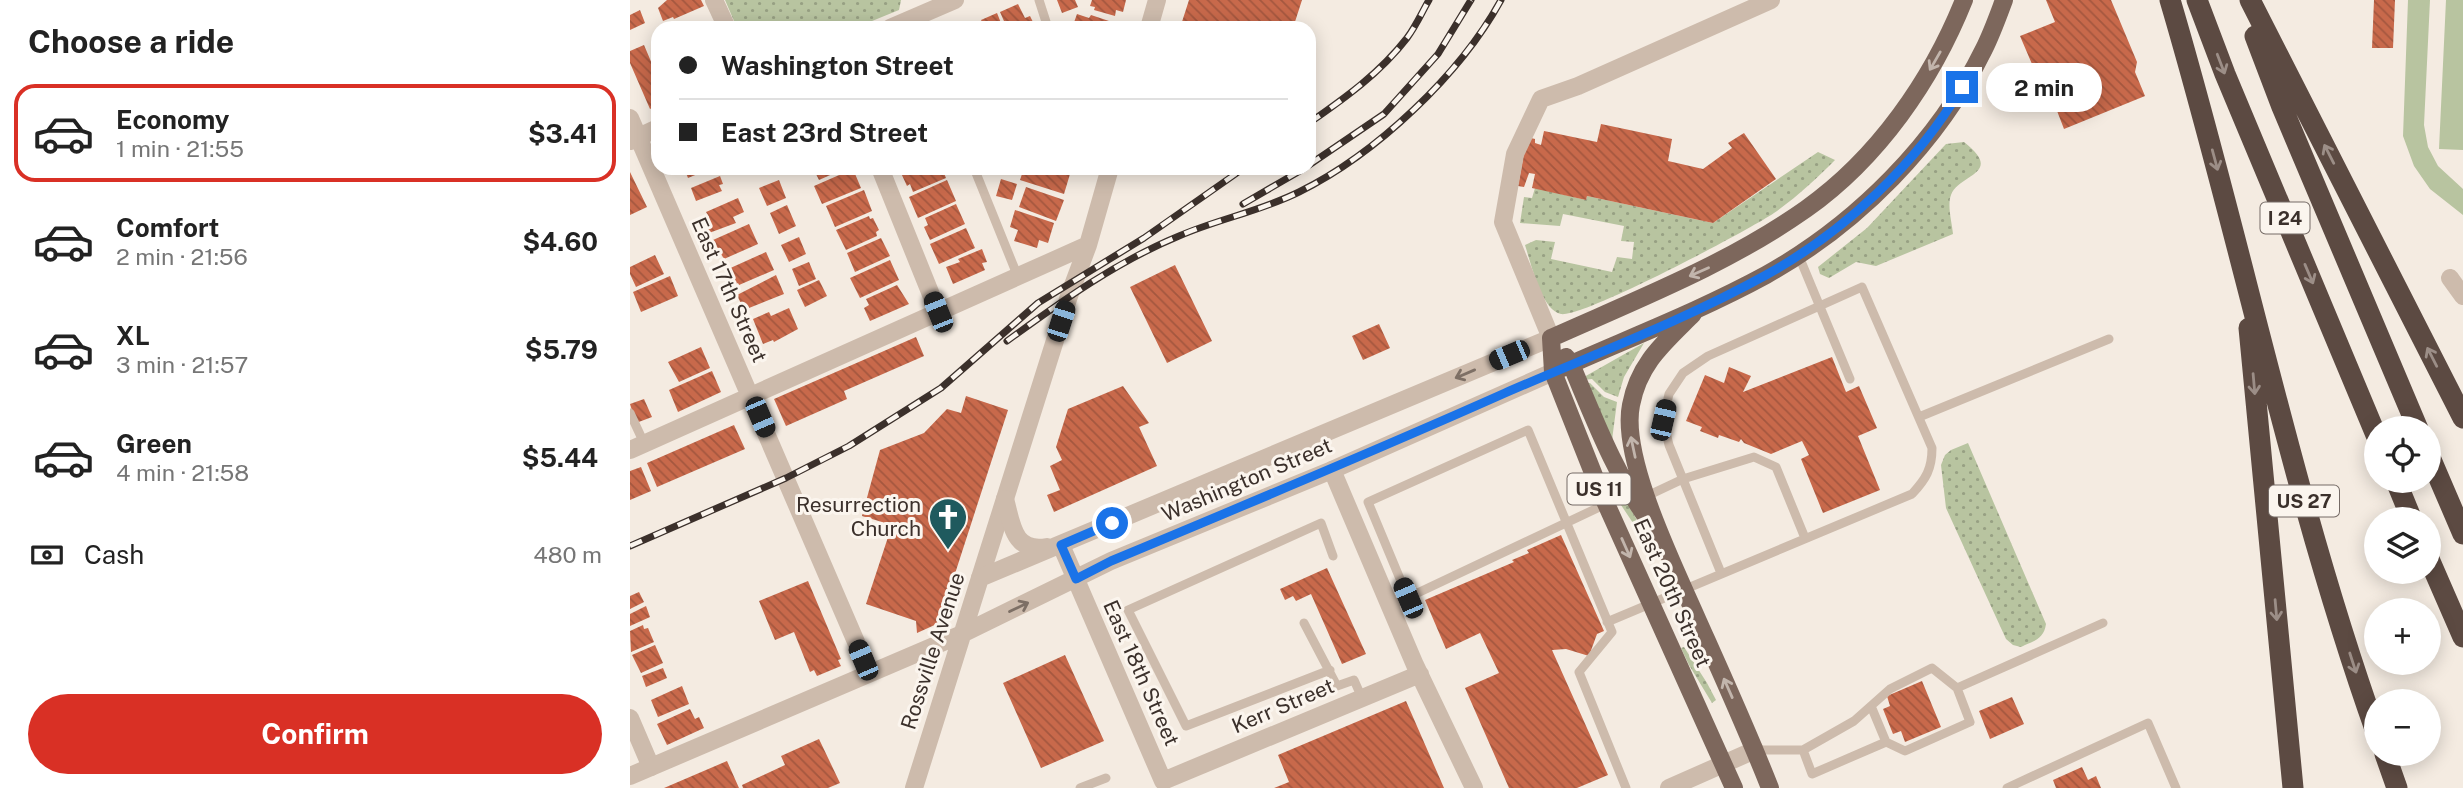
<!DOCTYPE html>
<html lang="en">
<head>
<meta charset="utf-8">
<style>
	:root { --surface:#fff; --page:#f2f2f2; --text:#222; --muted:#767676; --line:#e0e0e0; --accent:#d93025 }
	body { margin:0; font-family:"Public Sans",sans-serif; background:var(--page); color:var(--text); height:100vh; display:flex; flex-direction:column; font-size:26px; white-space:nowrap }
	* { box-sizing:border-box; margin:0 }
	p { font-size:23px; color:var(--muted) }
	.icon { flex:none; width:38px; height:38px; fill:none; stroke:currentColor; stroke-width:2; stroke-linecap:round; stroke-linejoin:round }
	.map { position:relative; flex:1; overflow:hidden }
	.panel { display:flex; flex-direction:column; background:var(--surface); width:630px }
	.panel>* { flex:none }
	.guide { position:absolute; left:21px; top:21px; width:665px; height:154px; border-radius:21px; box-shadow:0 4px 18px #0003; display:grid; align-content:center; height:154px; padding:0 28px; background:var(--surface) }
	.tools { position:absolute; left:1734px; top:416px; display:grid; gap:14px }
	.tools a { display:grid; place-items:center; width:77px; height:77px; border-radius:50%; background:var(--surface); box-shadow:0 4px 18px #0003; font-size:35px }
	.end { position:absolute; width:32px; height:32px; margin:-16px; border:9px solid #1a73e8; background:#fff; box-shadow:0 0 0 4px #fff }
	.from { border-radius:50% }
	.bubble { position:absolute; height:49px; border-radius:24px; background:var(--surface); box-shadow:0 4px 18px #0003; font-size:23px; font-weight:700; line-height:49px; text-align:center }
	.car { position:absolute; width:21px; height:42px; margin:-21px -10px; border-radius:9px; box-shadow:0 0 5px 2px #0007; background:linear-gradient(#222 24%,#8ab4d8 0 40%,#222 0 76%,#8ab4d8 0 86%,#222 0) }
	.guide b { display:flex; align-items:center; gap:24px; height:66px; font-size:26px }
	.guide b+b { border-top:2px solid var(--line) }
	.guide i { width:18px; height:18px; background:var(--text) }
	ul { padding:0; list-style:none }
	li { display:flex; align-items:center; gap:21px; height:98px; margin:0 14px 10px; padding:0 14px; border:4px solid transparent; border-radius:21px }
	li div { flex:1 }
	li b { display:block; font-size:26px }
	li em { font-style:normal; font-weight:700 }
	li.current { border-color:var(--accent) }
	li>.icon { width:63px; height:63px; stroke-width:1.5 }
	h2 { padding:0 28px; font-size:32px; line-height:84px }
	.pay { display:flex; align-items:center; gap:18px; height:77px; padding:0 28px; font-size:26px }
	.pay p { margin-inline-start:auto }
	.action { display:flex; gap:14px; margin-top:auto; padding:14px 28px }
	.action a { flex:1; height:80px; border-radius:42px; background:var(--accent); color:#fff; font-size:28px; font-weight:700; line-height:80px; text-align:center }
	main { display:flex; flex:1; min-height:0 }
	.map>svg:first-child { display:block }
</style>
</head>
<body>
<main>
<section class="panel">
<h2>Choose a ride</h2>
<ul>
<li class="current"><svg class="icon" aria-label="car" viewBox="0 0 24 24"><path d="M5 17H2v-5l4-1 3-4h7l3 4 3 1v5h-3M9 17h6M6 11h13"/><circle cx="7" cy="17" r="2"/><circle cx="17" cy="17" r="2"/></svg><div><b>Economy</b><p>1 min · 21:55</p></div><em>$3.41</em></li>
<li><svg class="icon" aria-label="car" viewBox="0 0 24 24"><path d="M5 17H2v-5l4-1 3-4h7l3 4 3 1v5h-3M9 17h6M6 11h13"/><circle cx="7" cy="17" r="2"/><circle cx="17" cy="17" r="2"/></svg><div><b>Comfort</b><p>2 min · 21:56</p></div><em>$4.60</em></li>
<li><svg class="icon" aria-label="car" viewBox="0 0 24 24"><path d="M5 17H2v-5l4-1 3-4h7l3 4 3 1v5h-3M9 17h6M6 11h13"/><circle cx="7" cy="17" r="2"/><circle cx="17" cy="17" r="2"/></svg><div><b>XL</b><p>3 min · 21:57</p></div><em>$5.79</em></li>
<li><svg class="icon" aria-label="car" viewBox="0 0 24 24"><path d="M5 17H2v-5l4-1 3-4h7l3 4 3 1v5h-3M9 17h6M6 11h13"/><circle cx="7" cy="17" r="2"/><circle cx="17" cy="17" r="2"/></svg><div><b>Green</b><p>4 min · 21:58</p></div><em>$5.44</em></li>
</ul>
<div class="pay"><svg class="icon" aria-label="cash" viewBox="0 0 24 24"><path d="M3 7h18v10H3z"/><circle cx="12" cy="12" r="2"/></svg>Cash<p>480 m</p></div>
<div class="action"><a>Confirm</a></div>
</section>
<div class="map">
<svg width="1833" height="788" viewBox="0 0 1833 788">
	<defs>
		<pattern id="grass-dots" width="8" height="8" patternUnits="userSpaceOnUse" patternTransform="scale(1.75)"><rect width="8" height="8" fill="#b8c4a0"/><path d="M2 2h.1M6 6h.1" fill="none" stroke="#97a083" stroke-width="1.8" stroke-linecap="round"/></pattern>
		<pattern id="building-back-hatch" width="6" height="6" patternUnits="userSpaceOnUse" patternTransform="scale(1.75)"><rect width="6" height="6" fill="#c8694b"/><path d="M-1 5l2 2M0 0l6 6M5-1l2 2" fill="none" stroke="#a4573f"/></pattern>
	</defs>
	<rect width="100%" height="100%" fill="#f4ebe1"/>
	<path fill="url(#grass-dots)" d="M95,0H271L269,10L225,28H107Z
		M1334,142C1375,174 1329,174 1321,195C1317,206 1322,222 1323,234L1246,266L1226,262L1199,278L1190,274L1188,267L1237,228L1316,144Z
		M1188,152L1205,160C1186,179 1167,197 1144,213C1119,230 953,318 931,314C911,310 901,263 895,245L906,240L925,242L921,259L982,272L987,257L1002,259L1004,242L991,241L994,226L933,214L930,226L890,223L894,197L902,198L905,188L956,200L957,196L1083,223Z
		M1014,343L994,377L988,397L975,392L962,379L953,380L954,377Z
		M956,383H960L974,397L987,402L982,440Z
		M1338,443L1416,624C1414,639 1404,641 1391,647L1383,645L1376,639L1316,508L1311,465L1315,455L1321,450Z
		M984,479L1018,540L1015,541L989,502L980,480Z
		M1054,647L1077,683L1086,700L1082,703L1059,665L1051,648Z"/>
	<path fill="#b8c4a0" d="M1778,0H1800L1794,125L1798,147L1808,166L1833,189V215L1800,189L1784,166L1773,136Z
		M1816,0H1833V150L1809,149Z"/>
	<path fill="url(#building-back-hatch)" d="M37,0H71L74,6L44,19L43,17L33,21L28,8Z
		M427,0H445L448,7L432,13Z
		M462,0H496L493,12L486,10L485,16L464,10L465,7L460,6Z
		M559,0H672L663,28H550Z
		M1416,0H1481L1507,62L1505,72L1515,96L1434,129L1424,103L1413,108L1402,81L1408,78L1390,36L1425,22Z
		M1744,0H1765L1763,48H1742Z
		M388,4L395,18L400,16L405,26L403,28H377L370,12Z
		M10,10L15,23L0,30V15Z
		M367,13L373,28H355L351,20Z
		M447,14L459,18L461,15L485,23L484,28H442Z
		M14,45L28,78V105L20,109L0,63V51Z
		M971,124L1042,139L1038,161L1073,169L1102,148L1098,143L1114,133L1146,179L1083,223L957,196L956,200L902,188L905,174L899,173L894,187L888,186L897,137L905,139V143L911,145L914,131L967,142Z
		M54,168H82L58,178Z
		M183,168H216L189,180Z
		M283,168H312L316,178L283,192L280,184L277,186L271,173Z
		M394,168H423L440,174L434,194L390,180Z
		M223,169L231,188L192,204L184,186Z
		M0,172L17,207L0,215Z
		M90,176L93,184L89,185L92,191L66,201L61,188Z
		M371,179L387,184L382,200L366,196Z
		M149,180L156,198L137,206L129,188Z
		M317,180L326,201L288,218L279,197Z
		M396,187L434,200L426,221L389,207Z
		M234,190L242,211L205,227L196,206Z
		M108,198L114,212L103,217L106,223L79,233L73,220L79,217L76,212Z
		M326,204L335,224L300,240L294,227L298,225L295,218Z
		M157,205L166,226L149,234L140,213Z
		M385,210L424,223L418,243L409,240L407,248L384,241L388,230L380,227Z
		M239,216L240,219L243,218L249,230L246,232L247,236L216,250L206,230Z
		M119,224L128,244L94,259L83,240Z
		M336,228L345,248L309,264L300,244Z
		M169,237L176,254L159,262L151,245Z
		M251,238L260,256L225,272L217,253Z
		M352,249L357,262L352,263L355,270L323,284L316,267L330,262L328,259Z
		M136,252L144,270L109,285L108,283L103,285L96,270Z
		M25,255L34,274L6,287L0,274V267Z
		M260,260L269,280L230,298L220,278Z
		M179,262L186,279L169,286L162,269Z
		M545,265L582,341L537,363L500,287Z
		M146,275L154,294L114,310L107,295Z
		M40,276L48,296L11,312L3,292Z
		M189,280L197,296L175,307L167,290Z
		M267,285L279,304L240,321L234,308L239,305L236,299Z
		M159,308L168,329L144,342L143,340L133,344L123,319L139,312L141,316Z
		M749,324L760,348L733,360L722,336Z
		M286,337L294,356L214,391L217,399L156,426L144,399Z
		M71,347L80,368L49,382L38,362Z
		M1202,357L1216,392L1229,386L1247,428L1228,436L1250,490L1193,513L1171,459L1179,455L1172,441L1141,454L1114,443L1111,439L1109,442L1089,435L1088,438L1070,431L1072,427L1056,421L1075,375L1094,383L1099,367L1121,376L1113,392Z
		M82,371L91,392L48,412L39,390Z
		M493,386L519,423L509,427L527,466L424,512L417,495L430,490L420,466L432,460L426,447L438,409Z
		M336,396L378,410L309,623L287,633L286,621L236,604L262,525L232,516L250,450L294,433L317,409L331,413Z
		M14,399L22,417L6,423L0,404Z
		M104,425L115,449L27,487L17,463Z
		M11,467L21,491L0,500V471Z
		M931,535L974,631L967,634L959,656L936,649L922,650L978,775L947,788H879L835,688L869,673L850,633L816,649L795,600L884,562L882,560L899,553L897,550Z
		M697,568L736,654L712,664L681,594L666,601L663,596L655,600L650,589Z
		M178,581L211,659L208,660L211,666L187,676L184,670L180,672L164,632L145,640L129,601Z
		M9,592L14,602L0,609V596Z
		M16,606L20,617L0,626V614Z
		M13,625L14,629L18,628L24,642L1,652L0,631Z
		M25,645L33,663L11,673L2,655Z
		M435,655L474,741L411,768L373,683Z
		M33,668L37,678L16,687L12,676Z
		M1292,681L1311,727L1275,742L1271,731L1263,734L1253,709L1260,706L1257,696Z
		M52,686L59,704L28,717L21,700Z
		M1382,697L1394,724L1360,739L1349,711Z
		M776,701L814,788H644L659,782L648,755Z
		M60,709L65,719L69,717L74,728L37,745L27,724Z
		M189,739L210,783L198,788H113L112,785L155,765L151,756Z
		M97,761L109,788H34Z
		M1452,767L1458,780L1466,776L1471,788H1426L1423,780Z"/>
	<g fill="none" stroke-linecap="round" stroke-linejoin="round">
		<path stroke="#cdbbac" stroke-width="9" d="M409,0L418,28
			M344,168L388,277
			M1168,254L1220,379
			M0,413L14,443
			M1289,417L1479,339
			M1017,496L1053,479L1124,457L1146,467L1175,538
			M778,598L738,502L898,430L982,632L949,672L996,788
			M760,606L976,504
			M977,622L1282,494C1296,479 1302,469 1302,448L1232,287L1078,356L1053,373L1039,394L1033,420L1039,445L1091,573
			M674,623L707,686L724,680L732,698
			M700,670L556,726L498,610L691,523L703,556
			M1241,706L1256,742
			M1125,750H1173L1182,774L1256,742L1275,751L1340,722L1327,688L1473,623
			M1173,750L1224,721L1260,689L1302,668L1327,688
			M450,788L476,778
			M1377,788L1518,723L1546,788"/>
		<path stroke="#cdbbac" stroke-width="18" d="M84,0L97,28
			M260,28L325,0
			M519,28L527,0
			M0,118L239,672
			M0,141L28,128
			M250,168L308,312
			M1820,278L1833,296
			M921,338L873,222L885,154L911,99L948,86L1141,0
			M0,450L458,245
			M702,470L785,665L844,788
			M431,545L533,781L790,674
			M350,578L439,296L458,245L480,168
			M0,718L21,767
			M1039,788L1125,750"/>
		<path stroke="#cdbbac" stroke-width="18" d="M375,499C382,524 383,553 417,547
			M0,776L332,634L481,561L702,470L923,372
			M284,788L350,578L921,338"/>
		<path stroke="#7d675c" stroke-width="18" d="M1063,314C1034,343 1009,363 1001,405C990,459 1046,570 1068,621C1093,677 1118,732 1140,788
			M921,338C1008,299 1098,264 1176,209C1248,158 1302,80 1334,0
			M921,338L923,372L969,488L1104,788
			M936,357L941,364C964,418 985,475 1020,522
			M923,372C994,340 1068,312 1136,275C1227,224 1308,143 1354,49C1362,33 1368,16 1374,0"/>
		<path stroke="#5c4a42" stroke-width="21" d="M1540,0C1612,243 1661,493 1746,732
			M1567,0L1595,74L1746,435
			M1620,0L1833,418
			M1625,36L1652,107L1788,429
			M1619,328L1663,788
			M1799,455L1833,534
			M1766,481L1782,520
			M1799,559L1833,637
			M1755,754L1767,788"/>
		<defs>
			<path id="rail" d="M679,123C715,98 750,73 777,38C786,26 792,12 799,0
				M679,165L754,114L808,54L841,0
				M613,204L675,168
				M377,341C432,301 486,262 549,236C588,219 631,211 669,192C746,154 830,75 871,0
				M0,546L156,478L219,446L311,388L408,303L514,238L614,168"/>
		</defs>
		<use href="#rail" stroke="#3b302b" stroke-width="7"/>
		<use href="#rail" stroke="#fbf5ee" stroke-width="4.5" stroke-dasharray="13" stroke-linecap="butt"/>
	</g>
	<defs><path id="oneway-shaft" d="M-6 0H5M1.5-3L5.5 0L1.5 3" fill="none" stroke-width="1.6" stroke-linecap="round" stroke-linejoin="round" transform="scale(1.75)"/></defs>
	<g stroke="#c2b5ac">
		<use href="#oneway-shaft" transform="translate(1305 61) rotate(120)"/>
		<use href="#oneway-shaft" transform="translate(1069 272) rotate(156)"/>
		<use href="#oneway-shaft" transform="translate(1003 447) rotate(-102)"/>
		<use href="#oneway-shaft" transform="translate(996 548) rotate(66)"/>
		<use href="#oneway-shaft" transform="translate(1098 688) rotate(-114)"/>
	</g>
	<g stroke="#9c8e87">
		<use href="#oneway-shaft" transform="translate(1591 64) rotate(69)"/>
		<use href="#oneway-shaft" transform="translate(1699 154) rotate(-117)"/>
		<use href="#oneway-shaft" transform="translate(1585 160) rotate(75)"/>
		<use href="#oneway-shaft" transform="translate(1679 274) rotate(67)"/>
		<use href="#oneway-shaft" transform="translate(1802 357) rotate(-117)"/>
		<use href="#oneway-shaft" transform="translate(1624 384) rotate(85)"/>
		<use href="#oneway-shaft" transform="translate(1646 610) rotate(85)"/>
		<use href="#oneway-shaft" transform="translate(1723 663) rotate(72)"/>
	</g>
	<g stroke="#7d6f65">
		<use href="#oneway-shaft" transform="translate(835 374) rotate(157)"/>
		<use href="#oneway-shaft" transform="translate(389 607) rotate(-26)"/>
	</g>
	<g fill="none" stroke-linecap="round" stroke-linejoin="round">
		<path stroke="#1a73e8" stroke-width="9" d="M482,523L431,545L446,579L481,561C613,506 745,451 875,393C962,355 1053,321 1136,275C1214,232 1287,164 1332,87"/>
	</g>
	<defs>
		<symbol id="church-pin" viewBox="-11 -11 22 30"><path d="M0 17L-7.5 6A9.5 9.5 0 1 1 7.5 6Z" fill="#1f5a5e" stroke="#fbf5ee"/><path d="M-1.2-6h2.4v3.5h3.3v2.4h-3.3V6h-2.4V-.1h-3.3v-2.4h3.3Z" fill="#fff"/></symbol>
	</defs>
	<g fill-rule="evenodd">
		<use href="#church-pin" x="296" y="495" width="44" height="60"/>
	</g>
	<g text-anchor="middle" stroke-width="6" stroke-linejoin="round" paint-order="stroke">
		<g fill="#fbf5ee" stroke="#756b66" stroke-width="2">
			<rect x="1630.5" y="202.5" width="49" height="31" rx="5"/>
			<rect x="937.5" y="473.5" width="63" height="31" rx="5"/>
			<rect x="1639" y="485.5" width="70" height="31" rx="5"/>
		</g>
		<g font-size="19" font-weight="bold" fill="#3b302b">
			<text x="1655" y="225">I 24</text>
			<text x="969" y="496">US 11</text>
			<text x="1674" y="508">US 27</text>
		</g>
		<g font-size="21" fill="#3b302b" stroke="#fbf5ee">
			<text transform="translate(99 290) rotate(66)" y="7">East 17th Street</text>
			<text transform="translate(617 480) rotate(-23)" y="7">Washington Street</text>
			<text transform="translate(1042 593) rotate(66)" y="7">East 20th Street</text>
			<text transform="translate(303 651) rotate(-72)" y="7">Rossville Avenue</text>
			<text transform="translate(511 673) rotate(66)" y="7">East 18th Street</text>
			<text transform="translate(653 706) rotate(-23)" y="7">Kerr Street</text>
		</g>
		<g font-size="21" fill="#3b302b" stroke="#fbf5ee" text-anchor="end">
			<text x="291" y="512">Resurrection<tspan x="291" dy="24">Church</tspan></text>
		</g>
	</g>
</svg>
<div class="tools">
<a><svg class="icon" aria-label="locate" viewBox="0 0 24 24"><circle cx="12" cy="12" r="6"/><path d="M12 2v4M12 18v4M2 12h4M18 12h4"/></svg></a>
<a><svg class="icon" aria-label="layers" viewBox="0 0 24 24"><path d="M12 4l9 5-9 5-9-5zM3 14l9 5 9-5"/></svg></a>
<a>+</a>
<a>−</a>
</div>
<i class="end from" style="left:482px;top:523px"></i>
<i class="end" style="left:1332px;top:87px"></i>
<div class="bubble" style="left:1356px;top:63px;width:116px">2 min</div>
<i class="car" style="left:308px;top:312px;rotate:338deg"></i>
<i class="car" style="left:431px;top:321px;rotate:18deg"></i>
<i class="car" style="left:879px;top:355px;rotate:247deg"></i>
<i class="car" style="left:130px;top:417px;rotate:157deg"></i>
<i class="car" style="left:1033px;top:420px;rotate:13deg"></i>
<i class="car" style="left:778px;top:598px;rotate:337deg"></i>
<i class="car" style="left:233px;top:660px;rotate:337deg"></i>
<div class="guide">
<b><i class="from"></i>Washington Street</b>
<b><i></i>East 23rd Street</b>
</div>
</div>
</main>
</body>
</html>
